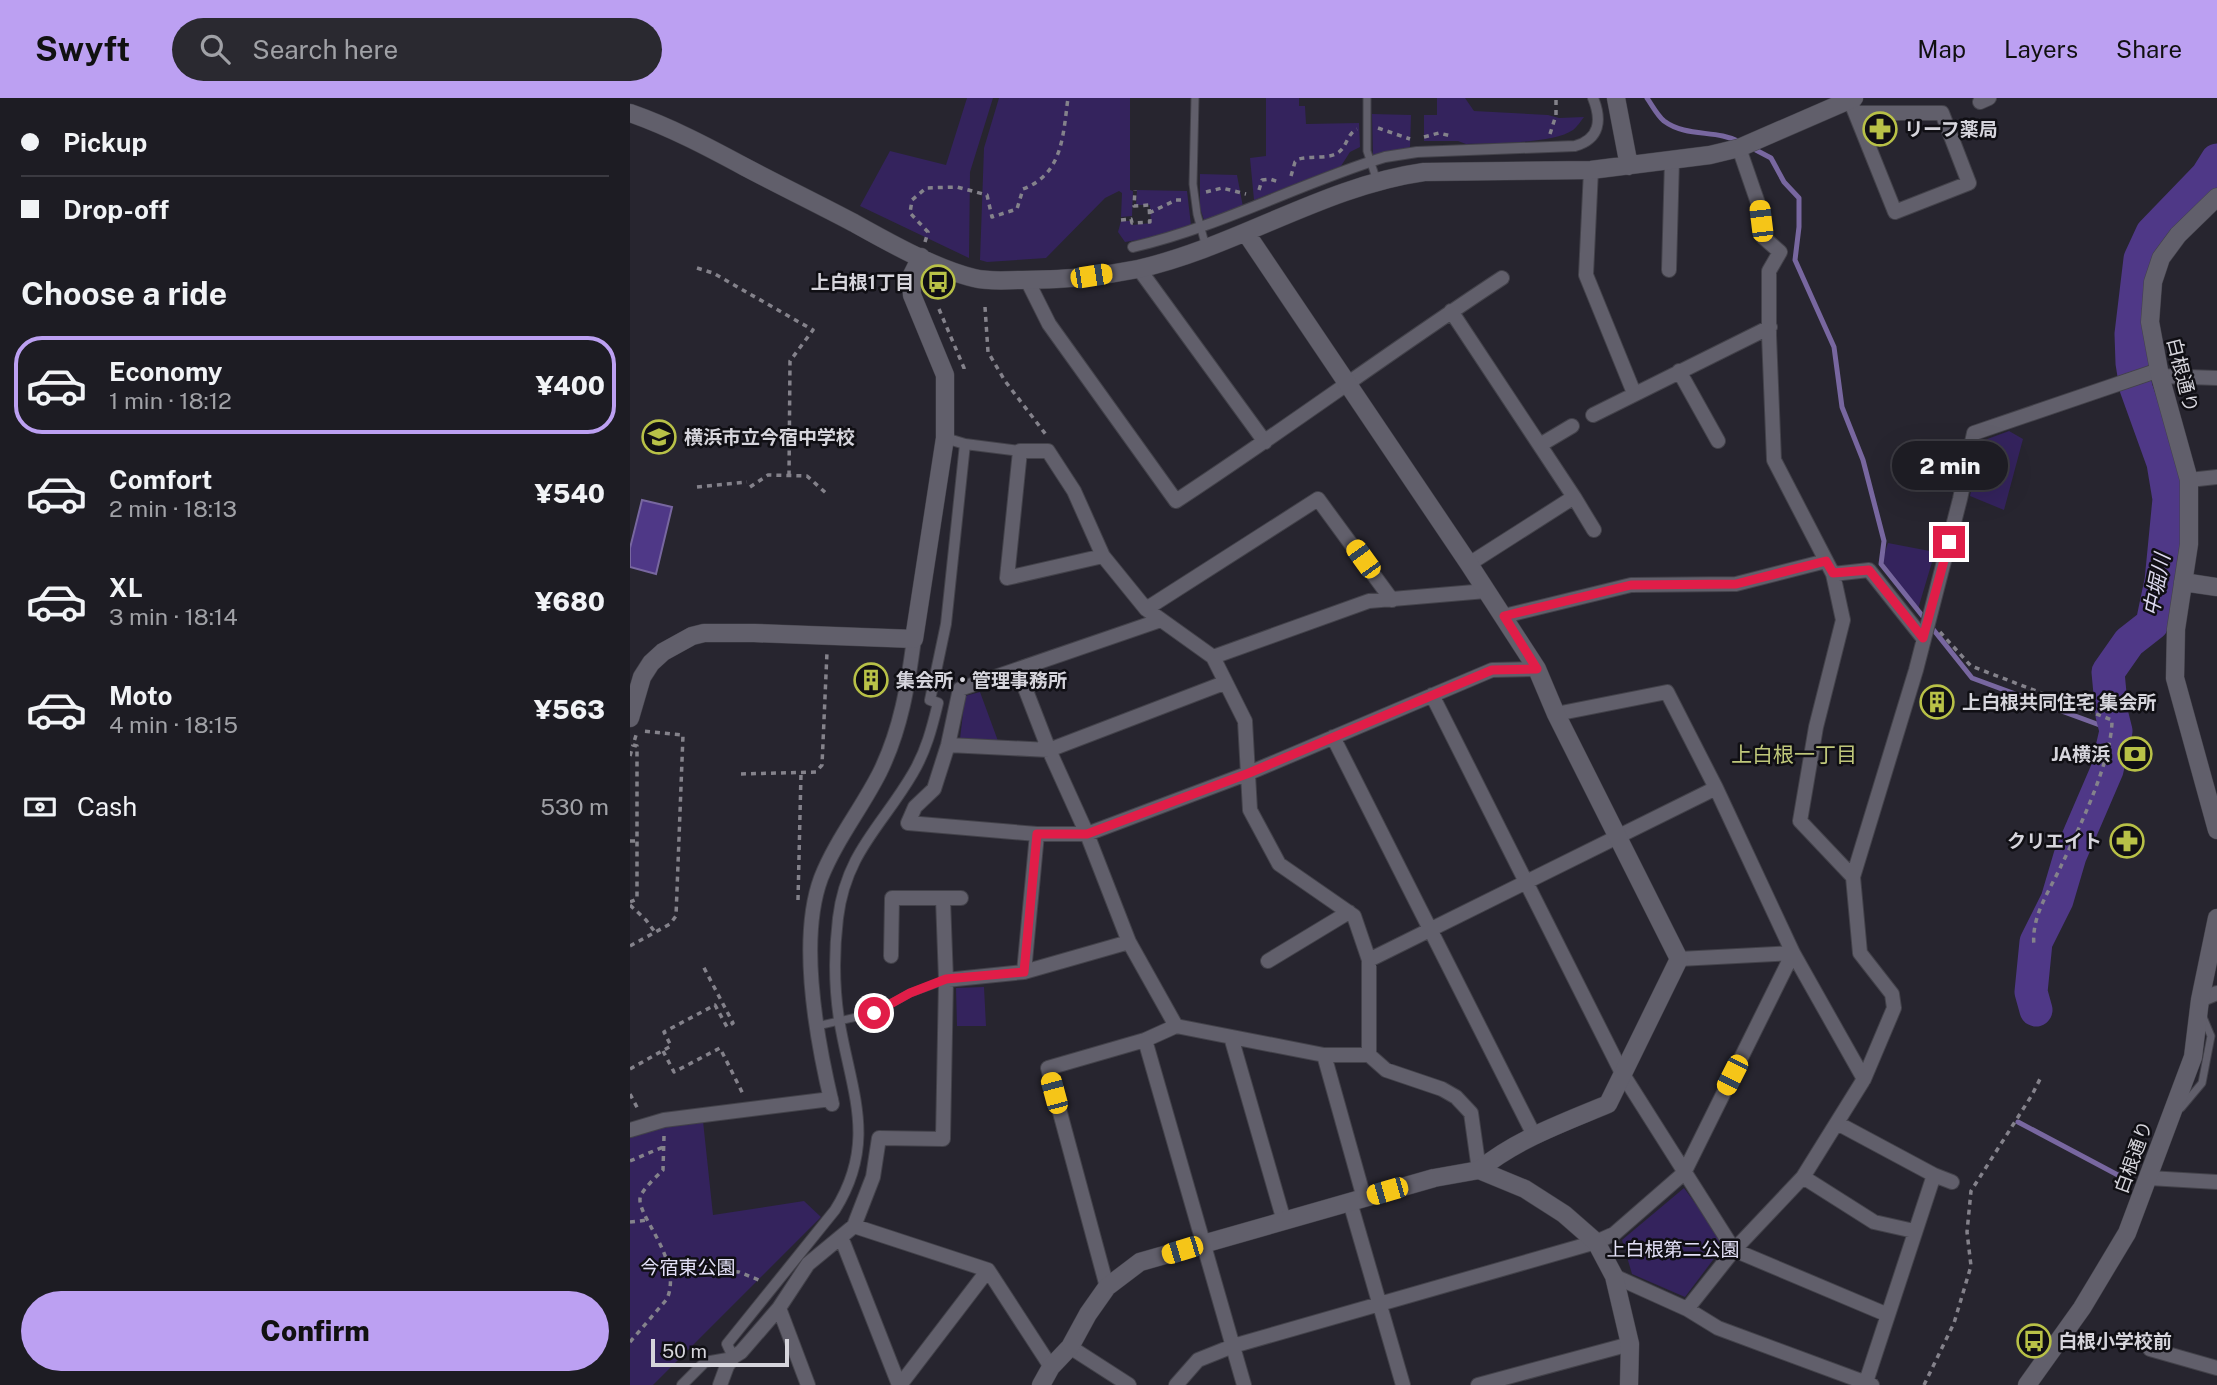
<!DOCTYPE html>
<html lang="en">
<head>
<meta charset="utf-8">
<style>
	:root { --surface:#1d1c23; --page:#2a2930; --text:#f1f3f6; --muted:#a0a1a6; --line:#3b3a41; --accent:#bca0f2 }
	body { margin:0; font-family:"Public Sans","Noto Sans JP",sans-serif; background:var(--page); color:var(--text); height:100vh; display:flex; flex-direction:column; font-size:26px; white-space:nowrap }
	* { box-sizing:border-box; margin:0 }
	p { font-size:23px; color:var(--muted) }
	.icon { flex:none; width:38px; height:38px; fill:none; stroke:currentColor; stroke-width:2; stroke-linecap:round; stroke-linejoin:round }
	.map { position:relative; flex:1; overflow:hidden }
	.sheet { display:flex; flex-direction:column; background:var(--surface); width:630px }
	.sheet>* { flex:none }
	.guide { display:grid; align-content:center; height:154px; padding:0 21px; background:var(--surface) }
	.scale { position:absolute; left:21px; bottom:18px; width:138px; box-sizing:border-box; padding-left:7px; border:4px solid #d6d5dc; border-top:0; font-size:19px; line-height:24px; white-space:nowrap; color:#d6d5dc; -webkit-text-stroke:5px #100f14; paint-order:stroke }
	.end { position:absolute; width:32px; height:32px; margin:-16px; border:9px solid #e11d48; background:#fff; box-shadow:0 0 0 4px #fff }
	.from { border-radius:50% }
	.bubble { position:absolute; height:49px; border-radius:24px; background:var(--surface); box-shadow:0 7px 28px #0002,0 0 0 2px var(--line); font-size:23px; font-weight:800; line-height:49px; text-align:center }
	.car { position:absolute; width:21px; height:42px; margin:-21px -10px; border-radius:9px; box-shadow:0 0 5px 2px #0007; background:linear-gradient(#f5c518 24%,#345 0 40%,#f5c518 0 76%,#345 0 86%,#f5c518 0) }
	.guide b { display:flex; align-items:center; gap:24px; height:66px; font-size:26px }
	.guide b+b { border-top:2px solid var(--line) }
	.guide i { width:18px; height:18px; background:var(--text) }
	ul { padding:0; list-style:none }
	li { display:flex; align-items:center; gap:21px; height:98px; margin:0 14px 10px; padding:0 7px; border:4px solid transparent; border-radius:28px }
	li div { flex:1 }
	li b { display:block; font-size:26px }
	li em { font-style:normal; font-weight:800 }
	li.active { border-color:var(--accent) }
	li>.icon { width:63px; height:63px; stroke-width:1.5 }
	h2 { padding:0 21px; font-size:32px; line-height:84px }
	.pay { display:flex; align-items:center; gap:18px; height:77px; padding:0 21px; font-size:26px }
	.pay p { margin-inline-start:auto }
	.cta { display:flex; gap:14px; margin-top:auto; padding:14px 21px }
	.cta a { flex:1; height:80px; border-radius:42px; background:var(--accent); color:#111; font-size:28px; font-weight:800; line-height:80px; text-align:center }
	header { display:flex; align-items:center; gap:42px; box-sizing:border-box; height:98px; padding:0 35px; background:var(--accent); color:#111 }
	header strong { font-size:33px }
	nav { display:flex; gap:38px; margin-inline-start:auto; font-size:24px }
	.search { width:490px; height:63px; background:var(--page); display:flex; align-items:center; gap:18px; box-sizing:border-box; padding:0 24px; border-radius:38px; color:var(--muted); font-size:26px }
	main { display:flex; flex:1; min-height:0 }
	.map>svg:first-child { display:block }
</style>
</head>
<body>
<header>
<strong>Swyft</strong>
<div class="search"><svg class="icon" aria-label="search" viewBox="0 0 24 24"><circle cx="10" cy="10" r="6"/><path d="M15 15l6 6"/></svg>Search here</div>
<nav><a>Map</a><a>Layers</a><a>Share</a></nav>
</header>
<main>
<section class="sheet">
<div class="guide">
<b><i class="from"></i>Pickup</b>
<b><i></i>Drop-off</b>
</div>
<h2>Choose a ride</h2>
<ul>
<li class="active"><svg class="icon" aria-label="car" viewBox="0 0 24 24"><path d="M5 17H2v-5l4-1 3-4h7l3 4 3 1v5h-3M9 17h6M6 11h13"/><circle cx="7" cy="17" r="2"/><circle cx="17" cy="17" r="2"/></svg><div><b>Economy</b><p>1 min · 18:12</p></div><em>¥400</em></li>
<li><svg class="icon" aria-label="car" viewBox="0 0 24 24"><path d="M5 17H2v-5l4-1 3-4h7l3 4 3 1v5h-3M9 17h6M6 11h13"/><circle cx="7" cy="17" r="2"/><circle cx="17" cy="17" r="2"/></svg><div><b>Comfort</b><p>2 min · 18:13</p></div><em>¥540</em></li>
<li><svg class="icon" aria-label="car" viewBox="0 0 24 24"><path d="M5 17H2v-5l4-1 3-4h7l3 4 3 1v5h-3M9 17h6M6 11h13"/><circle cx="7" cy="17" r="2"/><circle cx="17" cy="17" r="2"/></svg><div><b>XL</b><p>3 min · 18:14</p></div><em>¥680</em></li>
<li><svg class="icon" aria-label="car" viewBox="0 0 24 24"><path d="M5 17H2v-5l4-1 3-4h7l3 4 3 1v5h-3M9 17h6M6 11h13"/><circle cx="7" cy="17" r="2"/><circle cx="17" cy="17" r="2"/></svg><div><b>Moto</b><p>4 min · 18:15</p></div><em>¥563</em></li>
</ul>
<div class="pay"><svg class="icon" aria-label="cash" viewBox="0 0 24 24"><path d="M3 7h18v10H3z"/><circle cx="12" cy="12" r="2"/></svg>Cash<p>530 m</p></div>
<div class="cta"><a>Confirm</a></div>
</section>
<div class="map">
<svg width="1587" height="1287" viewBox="0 0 1587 1287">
	<rect width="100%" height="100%" fill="#27252f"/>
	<path fill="#34235d" d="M337,0H363L340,74L339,160L230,108L260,53L316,67Z
		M369,0H500V92L503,93L502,118L491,119L492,95L489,93L475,100L416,160L357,164L350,162L354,50Z
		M636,0H669V8H675L676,26L729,25L730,49L720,54L711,68L624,102L620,60L636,58Z
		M807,0H835L844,13L918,17L929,20L954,19C951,23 947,29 943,32C923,46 861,45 836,46L828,43H794V17H807Z
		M742,16L781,17L780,50L743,57Z
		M570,76L607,77L613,109L574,122L570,110Z
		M507,92L557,93L561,127L526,139L495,144L488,134L491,123H501L502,127L521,125L520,107H506Z
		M1379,333L1393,341L1374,412L1340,398L1352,343Z
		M1258,445L1305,454L1288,511L1252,463Z
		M350,594L368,643L330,641L335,598Z
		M354,889L356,928H327L326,890Z
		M73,1023L83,1117L174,1103L191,1119L23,1287H0V1039L34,1028Z
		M1054,1090L1095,1146L1055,1199L1002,1176L992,1142Z"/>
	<path fill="#4f3887" stroke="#7867a0" stroke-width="2" d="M12,402L42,409L26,476L0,469V450Z"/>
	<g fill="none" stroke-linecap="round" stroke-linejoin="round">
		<path stroke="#7867a0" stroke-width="5" d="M1017,0C1022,7 1027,17 1034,23C1057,40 1086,31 1110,44
			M1122,50L1141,60L1154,84L1169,100V129L1165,162L1204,249L1212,309L1233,362L1254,443L1251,466L1342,580L1486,633
			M1388,1024L1501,1084"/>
		<path stroke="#4f3887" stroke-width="33" d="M1406,912L1401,894L1406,844L1427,802L1440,758L1477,672L1486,633L1482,617L1478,574L1499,544L1522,526L1531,483L1539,401L1533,365L1506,290L1502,265L1501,236L1510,161L1522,135L1577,78L1587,62"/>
		<defs>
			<path id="service" d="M565,0L563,86L567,116L576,149
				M737,0V53L747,83
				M187,928L244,915L280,895L316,882
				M1551,1010L1572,985L1581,938L1573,919"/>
			<path id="pedestrian" d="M503,149C590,129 670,85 755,59L787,54L945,48C970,41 972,22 963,0
				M315,340L335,346L390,353
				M279,580L302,588
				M52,1287L75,1264L103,1259L97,1246L205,1112C248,1043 221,994 209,921C204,888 204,853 208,820C216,754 253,727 283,675C296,653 302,630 308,605L300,602L316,526L335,346"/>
			<path id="minor" d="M1220,2L1265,114L1339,85L1312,15H1226
				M1350,4L1359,0
				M1109,50L1129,108L1133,139L1150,154L1139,173V237L1144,362L1203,476L1213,522L1186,629L1170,723L1223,779
				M961,72L956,177L1004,295
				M509,171L635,344
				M1039,172L1042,62
				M397,182L419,226L546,403C656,331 762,252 872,180
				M821,213L944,399L964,432
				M1049,273L1088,343
				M1530,278L1587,280
				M963,317L1140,229
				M910,347L942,328
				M1559,382L1587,379
				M473,458L377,480L390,353H418L444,393L473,458L516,511L583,559L615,623L620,712L649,766L724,818L739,862V957
				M839,466L944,399
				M1203,476L1239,472L1293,540
				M516,511L688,401L762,502
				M874,518L1001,487L1106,486L1196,463
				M531,522L330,591L318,647L304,691L285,709L278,725L407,736H457L619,675L862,572L907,571
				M583,559L739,503L856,493
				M388,572L419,652L457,736L499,844L546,928L694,957H739L756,972L812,991L826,999L841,1015L849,1072
				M802,597L992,975L1104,1152L1173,1079L1234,981L1264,910L1262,896L1230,855L1223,779L1286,572L1330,401L1344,335L1529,272
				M926,616L1037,594L1086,690L1163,855L1234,981
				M703,639L904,1037
				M318,647L419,652L594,585
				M261,858L262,800H331
				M739,862L1086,690
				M638,863L719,814
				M394,874L407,736
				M316,882L394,874L499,844
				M1570,902L1587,895
				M601,939L654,1123
				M515,942L614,1287
				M694,957L734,1100
				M202,1006C187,943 168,842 191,780C206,742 232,710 250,674C271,631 278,587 284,541
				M1207,1025L1304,1077L1235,1287
				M0,1032L34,1022L201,1001
				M1304,1077L1322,1084
				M1173,1079L1244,1124L1284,1133
				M1519,1080L1587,1084
				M720,1104L773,1287
				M224,1128L358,1172L421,1269
				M211,1139L269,1287
				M984,1178L1057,1211L1088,1230L1242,1287
				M477,1189L418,970L515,942L546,928
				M149,1210L178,1287
				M1057,1211L1104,1152L1258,1217
				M440,1249L499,1287
				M1520,1251L1587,1270
				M90,1287L97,1268L103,1259L111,1254L149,1210L178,1166L224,1128L243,1079L249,1040L313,1041L316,882L313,801
				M270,1287L358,1172
				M546,1287L568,1262L603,1248L966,1144L984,1136L1054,1075L1163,855L1049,861
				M848,1287L1000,1246"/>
			<path id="tertiary" d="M986,0L999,68
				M0,15C40,29 78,49 115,69C151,88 188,106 224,125C258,144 306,171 344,180C360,184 376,182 392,182C431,182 469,179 508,171C606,149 694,88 794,74L961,72L1080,57L1109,50L1224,0
				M1587,99L1548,137L1531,160L1523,184L1520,224L1530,278L1559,382V446L1546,531L1545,580L1587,732
				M616,135L839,466L907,571L926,616L1049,861L978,1006C933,1025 887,1041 849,1072
				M1553,484L1587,489
				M0,620L12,579L21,565L33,554L62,538L74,535H124L284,541L315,340V277L282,197L281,179L291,159
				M411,1287L421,1269L440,1249L458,1216L477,1189L510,1164L804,1080L849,1072L895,1091L934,1116L966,1144L984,1178L1000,1246L999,1287
				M1397,1287L1452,1210L1497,1135L1563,959L1570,902L1587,820"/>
		</defs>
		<use href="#service" stroke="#43424a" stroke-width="9"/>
		<use href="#pedestrian" stroke="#43424a" stroke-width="12"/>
		<use href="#minor" stroke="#43424a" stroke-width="16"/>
		<use href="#tertiary" stroke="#43424a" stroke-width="19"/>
		<path stroke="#84828b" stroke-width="3.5" stroke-dasharray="5 5" stroke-linecap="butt" d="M748,30L780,41
			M920,36L926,17V0
			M794,39L809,35L821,38
			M661,78L665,64L669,61C680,58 701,61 709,54C717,48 717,36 727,31
			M629,92L632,82L640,81L649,84
			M576,94L592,90L616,96
			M519,115L546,102H552
			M491,122L501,121L502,125L520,124L519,107L504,108L505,92
			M295,144L298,134L280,115L282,102L296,90L327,89L357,97L362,119L387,111L393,91C433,76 433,37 438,0
			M67,170L83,175L183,232L160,263L159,378
			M355,209L358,254L375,283L417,338
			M309,211L334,270V276
			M67,389L117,384
			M120,389L138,377L177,378L197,396
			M1310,534L1341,568L1482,622C1482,662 1449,731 1431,768C1419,794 1401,818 1404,848
			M0,658L3,647
			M111,676L186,674L192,667L197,554
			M0,743H8
			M168,802L171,675
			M0,804L7,801V648L3,647L7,634
			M0,807L16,822L25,834
			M0,848L40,826L46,818L53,637L13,633
			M33,953L44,974L90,950L113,996
			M0,971L41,948L34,934L85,907L97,929L103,925L72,866
			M0,996L9,1013
			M0,1063L33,1049
			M0,1124L18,1122
			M37,1163H60L83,1173L109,1174L129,1182
			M0,1244L37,1201C54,1160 2,1114 11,1097C16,1088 26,1079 33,1072L34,1038
			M1294,1287L1324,1225L1341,1168L1337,1134L1341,1093L1402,997L1412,977"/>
		<use href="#service" stroke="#615f6b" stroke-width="7"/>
		<use href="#pedestrian" stroke="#615f6b" stroke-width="10"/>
		<use href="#minor" stroke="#615f6b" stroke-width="14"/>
		<use href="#tertiary" stroke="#615f6b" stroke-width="18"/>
	</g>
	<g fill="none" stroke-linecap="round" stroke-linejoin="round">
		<path stroke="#e11d48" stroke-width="9" d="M244,915L280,895L316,881L394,874L407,736H457L619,675L862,572L907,571L874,518L1001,487L1106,486L1196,463L1203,475L1239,472L1293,540L1319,444"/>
	</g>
	<defs>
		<symbol id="pharmacy-ring" viewBox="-11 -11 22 22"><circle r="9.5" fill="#100f14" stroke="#b8c147" stroke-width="1.5"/><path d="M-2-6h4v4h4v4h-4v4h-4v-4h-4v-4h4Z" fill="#b8c147"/></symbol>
		<symbol id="bus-ring" viewBox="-11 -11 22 22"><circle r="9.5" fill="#100f14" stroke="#b8c147" stroke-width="1.5"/><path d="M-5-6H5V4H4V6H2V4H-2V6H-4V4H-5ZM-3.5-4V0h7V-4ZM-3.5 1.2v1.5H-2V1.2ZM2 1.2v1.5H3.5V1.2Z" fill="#b8c147"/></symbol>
		<symbol id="school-ring" viewBox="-11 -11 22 22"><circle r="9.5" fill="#100f14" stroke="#b8c147" stroke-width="1.5"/><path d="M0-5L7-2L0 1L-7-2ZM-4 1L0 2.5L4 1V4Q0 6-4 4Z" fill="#b8c147"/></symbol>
		<symbol id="building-ring" viewBox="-11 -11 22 22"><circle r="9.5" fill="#100f14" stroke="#b8c147" stroke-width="1.5"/><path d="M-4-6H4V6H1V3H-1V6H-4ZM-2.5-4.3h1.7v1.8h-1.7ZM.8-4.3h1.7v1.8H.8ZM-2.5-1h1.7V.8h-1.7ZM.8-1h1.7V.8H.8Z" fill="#b8c147"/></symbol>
		<symbol id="bank-ring" viewBox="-11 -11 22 22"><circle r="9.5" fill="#100f14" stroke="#b8c147" stroke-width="1.5"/><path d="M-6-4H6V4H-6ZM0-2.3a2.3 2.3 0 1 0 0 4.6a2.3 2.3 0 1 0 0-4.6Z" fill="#b8c147"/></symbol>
	</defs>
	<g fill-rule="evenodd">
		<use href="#pharmacy-ring" x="1231" y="12" width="38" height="38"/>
		<use href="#bus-ring" x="289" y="165" width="38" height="38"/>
		<use href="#school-ring" x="10" y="320" width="38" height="38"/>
		<use href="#building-ring" x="222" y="563" width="38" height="38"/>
		<use href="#building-ring" x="1288" y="585" width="38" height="38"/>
		<use href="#bank-ring" x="1486" y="637" width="38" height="38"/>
		<use href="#pharmacy-ring" x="1478" y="724" width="38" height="38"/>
		<use href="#bus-ring" x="1385" y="1224" width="38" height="38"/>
	</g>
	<g text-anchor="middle" stroke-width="5" stroke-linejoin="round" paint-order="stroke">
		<g font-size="19" font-weight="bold" fill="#d6d5dc" stroke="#100f14" text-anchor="start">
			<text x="1274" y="38">リーフ薬局</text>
			<text x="284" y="191" text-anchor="end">上白根1丁目</text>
			<text x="54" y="346">横浜市立今宿中学校</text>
			<text x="266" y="589">集会所・管理事務所</text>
			<text x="1332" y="611">上白根共同住宅 集会所</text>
			<text x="1480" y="663" text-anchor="end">JA横浜</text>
			<text x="1472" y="750" text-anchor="end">クリエイト</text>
			<text x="1428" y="1250">白根小学校前</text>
		</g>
		<g font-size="19" fill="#d6d5dc" stroke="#100f14">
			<text transform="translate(1553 277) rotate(76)" y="7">白根通り</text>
			<text transform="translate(1503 1059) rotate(-70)" y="7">白根通り</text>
		</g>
		<g font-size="19" fill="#e3e0f7" stroke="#100f14">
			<text x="1043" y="1158">上白根第二公園</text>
			<text x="58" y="1176">今宿東公園</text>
		</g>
		<g font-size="21" font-style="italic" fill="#dcd9ef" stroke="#100f14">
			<text transform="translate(1527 487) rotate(-79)" y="7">中堀川</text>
		</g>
		<g font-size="21" fill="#bfc77a" stroke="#100f14">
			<text x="1164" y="664">上白根一丁目</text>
		</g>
	</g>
</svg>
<div class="scale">50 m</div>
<i class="end from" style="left:244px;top:915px"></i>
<i class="end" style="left:1319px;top:444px"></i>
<div class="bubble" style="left:1262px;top:343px;width:116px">2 min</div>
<i class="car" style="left:1131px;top:123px;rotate:353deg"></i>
<i class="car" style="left:461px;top:178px;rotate:81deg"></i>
<i class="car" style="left:733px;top:461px;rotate:324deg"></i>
<i class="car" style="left:1102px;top:977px;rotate:207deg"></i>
<i class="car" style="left:424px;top:995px;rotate:345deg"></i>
<i class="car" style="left:757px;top:1093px;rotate:254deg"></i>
<i class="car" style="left:552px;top:1152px;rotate:253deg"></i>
</div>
</main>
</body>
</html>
